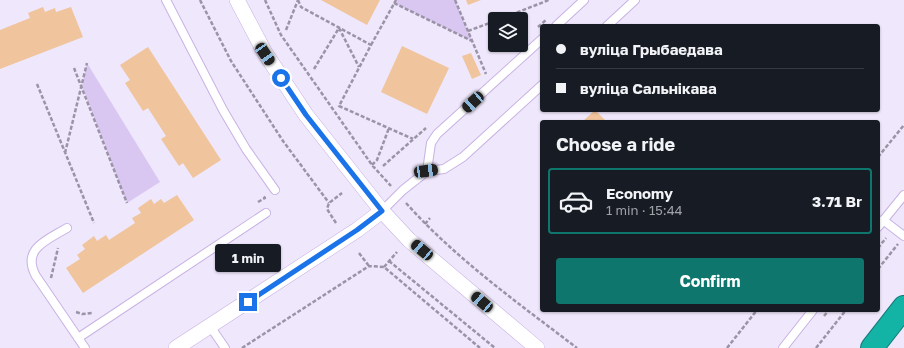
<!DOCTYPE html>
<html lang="en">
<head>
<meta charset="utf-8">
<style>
	:root { --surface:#171b24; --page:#20242c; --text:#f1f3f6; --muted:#9ea1a6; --line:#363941; --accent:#0f766e }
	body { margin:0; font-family:"Golos Text",sans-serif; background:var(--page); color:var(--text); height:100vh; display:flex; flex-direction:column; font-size:15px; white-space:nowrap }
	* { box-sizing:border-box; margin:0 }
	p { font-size:13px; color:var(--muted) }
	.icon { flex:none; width:22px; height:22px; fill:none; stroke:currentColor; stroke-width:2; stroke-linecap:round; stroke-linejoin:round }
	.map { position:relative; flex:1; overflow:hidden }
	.side { position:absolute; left:540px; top:120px; width:340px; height:192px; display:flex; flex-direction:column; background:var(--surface); border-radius:4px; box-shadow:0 1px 3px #0004 }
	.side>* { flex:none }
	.hud { position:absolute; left:540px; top:24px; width:340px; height:88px; border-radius:4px; box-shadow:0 1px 3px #0004; display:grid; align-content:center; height:88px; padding:0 16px; background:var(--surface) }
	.buttons { position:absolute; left:488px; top:12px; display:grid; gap:8px }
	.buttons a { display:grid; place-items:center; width:40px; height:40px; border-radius:4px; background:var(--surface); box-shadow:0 1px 3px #0004; font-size:20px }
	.end { position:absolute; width:18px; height:18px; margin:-9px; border:5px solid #1a73e8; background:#fff; box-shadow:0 0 0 2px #fff }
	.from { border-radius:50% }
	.bubble { position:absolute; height:28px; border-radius:4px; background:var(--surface); box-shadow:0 1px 3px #0004; font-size:13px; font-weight:700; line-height:28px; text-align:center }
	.car { position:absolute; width:12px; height:24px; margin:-12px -6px; border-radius:5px; box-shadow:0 0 3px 1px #0007; background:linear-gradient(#222 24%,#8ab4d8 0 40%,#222 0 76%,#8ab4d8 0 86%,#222 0) }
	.hud b { display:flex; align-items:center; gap:14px; height:38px; font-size:15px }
	.hud b+b { border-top:1px solid var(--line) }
	.hud i { width:10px; height:10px; background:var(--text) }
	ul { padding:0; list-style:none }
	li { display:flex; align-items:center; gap:12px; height:66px; margin:0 8px 6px; padding:0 8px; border:2px solid transparent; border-radius:4px }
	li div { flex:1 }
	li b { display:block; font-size:15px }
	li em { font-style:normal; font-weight:700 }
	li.current { border-color:var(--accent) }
	li>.icon { width:36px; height:36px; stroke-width:1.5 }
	h2 { padding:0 16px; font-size:18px; line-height:48px }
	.action { display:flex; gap:8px; margin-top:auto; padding:8px 16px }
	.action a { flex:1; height:46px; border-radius:4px; background:var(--accent); color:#fff; font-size:16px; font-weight:700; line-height:46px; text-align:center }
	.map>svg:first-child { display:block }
</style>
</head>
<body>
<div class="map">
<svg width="904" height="348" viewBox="0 0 904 348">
	<rect width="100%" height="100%" fill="#efe7fb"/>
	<path fill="#d9c7f2" d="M396,0H455L472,41L394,3Z
		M87,63L160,182L127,203L82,86Z"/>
	<path fill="#f0c49c" d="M321,0H380L367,25Z
		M466,0H481L468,5Z
		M43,7L45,12L55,8L56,12L71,7L83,37L0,69V30L30,18L28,13Z
		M402,46L449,68L427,114L381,92Z
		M148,47L221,160L193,178L183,163L179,166L161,139L166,136L148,108L143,111L125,83L130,80L120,65Z
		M471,53L481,75L472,79L462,56Z
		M595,110L607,122H582Z
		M177,195L194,220L83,293L66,268L80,259L77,255L85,249L82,245L94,236L97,241L106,235L109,240L135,223L132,218L141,213L138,208L151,199L154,204L161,199L164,203Z"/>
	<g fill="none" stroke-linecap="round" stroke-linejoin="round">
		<defs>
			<path id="lane" d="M166,0L223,110L246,149L275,190
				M556,26L584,0
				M607,26L635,0
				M427,171L431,143L437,134L542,39
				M382,211L403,190L427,171L444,169L463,157L542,85
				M883,220L904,236
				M878,227L904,195
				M67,228C47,240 21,249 36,276L85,348
				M210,326L225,348
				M78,338L266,213
				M783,348L813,310"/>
			<path id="street" d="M237,0L265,53L306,115L382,211L409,240L537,348
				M176,348L357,230L382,211"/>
			<path id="highway" d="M872,348L904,307"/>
		</defs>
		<use href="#lane" stroke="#c8b2e4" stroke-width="10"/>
		<use href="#street" stroke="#c8b2e4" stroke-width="16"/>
		<use href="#highway" stroke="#157b78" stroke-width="24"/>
		<path stroke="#9b93a6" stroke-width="2.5" stroke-dasharray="4 2" stroke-linecap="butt" d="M200,0L231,61L283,141L329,203
			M265,0L281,35L372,165L391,186
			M298,0L301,7L371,45L339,106L413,139
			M455,0L486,74
			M394,3L472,41
			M500,19L549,0
			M538,27L546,20
			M286,30L298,0
			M468,31L495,21
			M371,45L396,0
			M74,68L127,203
			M314,69L339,28L359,67
			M37,84L94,223
			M65,153L87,63
			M878,157L904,125
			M372,165L377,160L389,128
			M383,166L426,128
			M258,202L265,198L263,196
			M406,203C456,259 518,303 577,348
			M336,223L327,209L329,203L342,193
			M425,224L430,218
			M878,248L886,238
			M359,253L369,266
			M389,261L495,348
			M384,267L397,252
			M878,269L898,244
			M51,278L58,248
			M76,312L82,314L92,313
			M824,316L829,310
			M242,348L369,266L384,267L480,348
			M727,348L757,310
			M816,348L846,310"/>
		<use href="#lane" stroke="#fff" stroke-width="8"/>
		<use href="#street" stroke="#fff" stroke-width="15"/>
		<use href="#highway" stroke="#13b3a5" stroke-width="22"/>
	</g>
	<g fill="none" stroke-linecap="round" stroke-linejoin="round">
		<path stroke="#1a73e8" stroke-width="5" d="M248,302L357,230L382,211L306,115L281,78"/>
	</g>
</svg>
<div class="buttons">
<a><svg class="icon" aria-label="layers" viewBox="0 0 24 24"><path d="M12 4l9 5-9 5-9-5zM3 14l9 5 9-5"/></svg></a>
</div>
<i class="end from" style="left:281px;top:78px"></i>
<i class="end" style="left:248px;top:302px"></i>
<div class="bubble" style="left:215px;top:244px;width:66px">1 min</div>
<i class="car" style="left:265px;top:54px;rotate:146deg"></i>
<i class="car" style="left:473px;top:102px;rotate:228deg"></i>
<i class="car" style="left:426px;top:171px;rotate:82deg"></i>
<i class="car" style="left:422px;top:250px;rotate:310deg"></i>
<i class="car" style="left:482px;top:302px;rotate:311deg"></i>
<div class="hud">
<b><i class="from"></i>вуліца Грыбаедава</b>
<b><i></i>вуліца Сальнікава</b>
</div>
<section class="side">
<h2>Choose a ride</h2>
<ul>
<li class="current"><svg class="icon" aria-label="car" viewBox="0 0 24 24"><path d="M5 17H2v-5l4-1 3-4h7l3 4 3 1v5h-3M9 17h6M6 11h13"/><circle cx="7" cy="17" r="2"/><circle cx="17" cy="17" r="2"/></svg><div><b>Economy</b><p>1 min · 15:44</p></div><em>3.71 Br</em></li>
</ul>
<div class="action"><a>Confirm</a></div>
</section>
</div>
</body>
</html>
